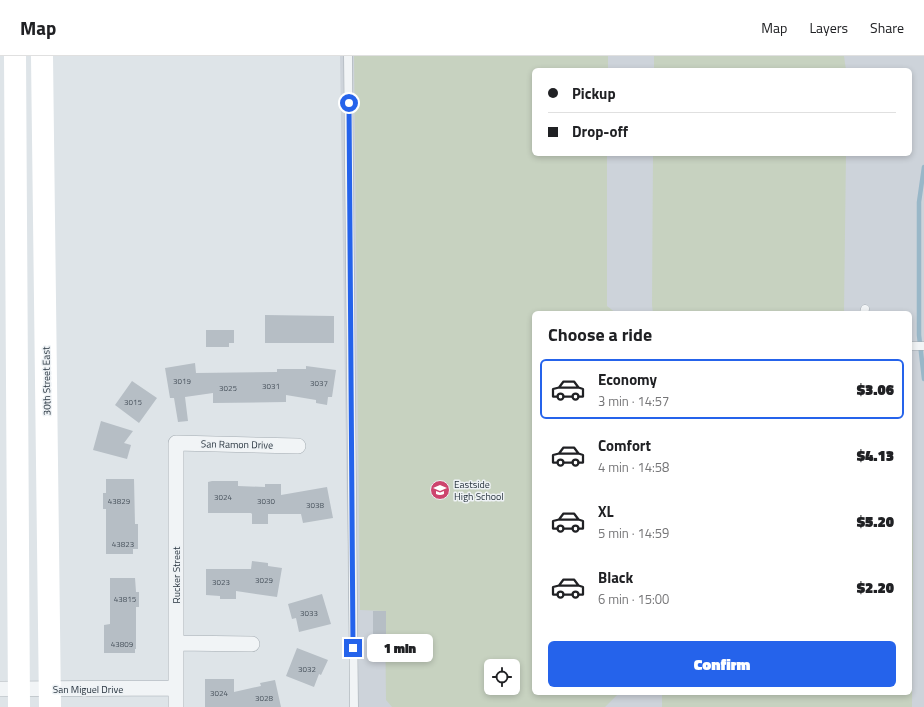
<!DOCTYPE html>
<html lang="en">
<head>
<meta charset="utf-8">
<style>
	:root { --surface:#fff; --page:#f2f2f2; --text:#202124; --muted:#757577; --line:#e0e0e0; --accent:#2563eb }
	body { margin:0; font-family:"Titillium Web",sans-serif; background:var(--page); color:var(--text); height:100vh; display:flex; flex-direction:column; font-size:15px; white-space:nowrap }
	* { box-sizing:border-box; margin:0 }
	p { font-size:13px; color:var(--muted) }
	.icon { flex:none; width:22px; height:22px; fill:none; stroke:currentColor; stroke-width:2; stroke-linecap:round; stroke-linejoin:round }
	.map { position:relative; flex:1; overflow:hidden }
	.side { position:absolute; left:532px; top:255px; width:380px; height:384px; display:flex; flex-direction:column; background:var(--surface); border-radius:6px; box-shadow:0 2px 6px #0003 }
	.side>* { flex:none }
	.guide { position:absolute; left:532px; top:12px; width:380px; height:88px; border-radius:6px; box-shadow:0 2px 6px #0003; display:grid; align-content:center; height:88px; padding:0 16px; background:var(--surface) }
	.controls { position:absolute; left:484px; top:603px; display:grid; gap:8px }
	.controls a { display:grid; place-items:center; width:36px; height:36px; border-radius:6px; background:var(--surface); box-shadow:0 2px 6px #0003; font-size:20px }
	.end { position:absolute; width:18px; height:18px; margin:-9px; border:5px solid #2563eb; background:#fff; box-shadow:0 0 0 2px #fff }
	.from { border-radius:50% }
	.bubble { position:absolute; height:28px; border-radius:6px; background:var(--surface); box-shadow:0 2px 6px #0003; font-size:13px; font-weight:800; line-height:28px; text-align:center }
	.guide b { display:flex; align-items:center; gap:14px; height:38px; font-size:15px }
	.guide b+b { border-top:1px solid var(--line) }
	.guide i { width:10px; height:10px; background:var(--text) }
	ul { padding:0; list-style:none }
	li { display:flex; align-items:center; gap:12px; height:60px; margin:0 8px 6px; padding:0 8px; border:2px solid transparent; border-radius:6px }
	li div { flex:1 }
	li b { display:block; font-size:15px }
	li em { font-style:normal; font-weight:800 }
	li.current { border-color:var(--accent) }
	li>.icon { width:36px; height:36px; stroke-width:1.5 }
	h2 { padding:0 16px; font-size:18px; line-height:48px }
	.cta { display:flex; gap:8px; margin-top:auto; padding:8px 16px }
	.cta a { flex:1; height:46px; border-radius:6px; background:var(--accent); color:#fff; font-size:16px; font-weight:800; line-height:46px; text-align:center }
	header { display:flex; align-items:center; gap:24px; box-sizing:border-box; height:56px; padding:0 20px; background:var(--surface); border-bottom:1px solid var(--line) }
	header strong { font-size:19px }
	nav { display:flex; gap:22px; margin-inline-start:auto; font-size:14px }
	.map>svg:first-child { display:block }
</style>
</head>
<body>
<header>
<strong>Map</strong>
<nav><a>Map</a><a>Layers</a><a>Share</a></nav>
</header>
<div class="map">
<svg width="924" height="651" viewBox="0 0 924 651">
	<rect width="100%" height="100%" fill="#dee4e8"/>
	<path fill="#cdd3da" fill-rule="evenodd" d="M340,0H924V651H350ZM534,14H910V98H534ZM534,257H910V637H534ZM491,610H513V632H491Z"/>
	<path fill="#c7d2c0" fill-rule="evenodd" d="M354,0H608V14H534V98H607V250L616,257H534V637H619L605,651H392L386,644L385,555L360,554ZM491,610H513V632H491Z
		M654,0H844L846,14H654Z
		M653,98H846L844,257H653L652,249Z
		M910,416L912,436L913,497L912,651H662V637H910Z"/>
	<g fill="none" stroke-linecap="round" stroke-linejoin="round">
		<path stroke="#99b7c8" stroke-width="4.5" d="M924,111L919,146V279L924,323"/>
	</g>
	<path fill="#b6bec5" d="M265,259L334,260V287H265Z
		M206,274H234V287H229V291H206Z
		M195,307L196,317L277,316V313H306V310L336,314L332,341H328L327,349L316,347V344L286,339V346L213,347V337L185,341L188,365L178,366L174,342H170L165,312Z
		M132,325L157,342L139,367L115,349Z
		M101,365L133,375L124,387L131,389L127,403L93,394Z
		M106,423H134L135,468H138V493H133V498H106V453H103V437H106Z
		M212,425H238V430L265,431V428H281V439L327,431L333,462L303,467L301,458H268V468H252V458L251,457H208V426Z
		M252,505L268,507V510L282,512L277,541L236,535V543H220V540L206,539V513H251Z
		M110,522H135L136,536H139V551H136V593H135V597H104V569L110,568Z
		M322,538L331,568L299,576L296,562L292,563L288,548Z
		M373,555H386V583H373Z
		M297,592L328,604L321,619L319,618L314,631L286,620Z
		M205,623H234V636L261,630L260,627L275,624L281,651H205Z"/>
	<g fill="none" stroke-linecap="round" stroke-linejoin="round">
		<defs>
			<path id="service" d="M348,0L354,651
				M864,257L865,253
				M910,290H924"/>
			<path id="minor" d="M176,587L252,588
				M0,633L176,632
				M176,651V387L298,390"/>
		</defs>
		<use href="#service" stroke="#a4acb2" stroke-width="9"/>
		<use href="#minor" stroke="#a4acb2" stroke-width="16"/>
		<use href="#service" stroke="#f1f4f6" stroke-width="8"/>
		<use href="#minor" stroke="#f1f4f6" stroke-width="15"/>
		<path stroke="#fff" stroke-width="22" d="M15,0L19,651
			M42,0L50,651"/>
	</g>
	<g fill="none" stroke-linecap="round" stroke-linejoin="round">
		<path stroke="#2563eb" stroke-width="5" d="M349,47L353,592"/>
	</g>
	<defs>
		<symbol id="school-disc" viewBox="-11 -11 22 22"><circle r="9.5" fill="#cd446e" stroke="#eef2f5"/><path d="M0-5L7-2L0 1L-7-2ZM-4 1L0 2.5L4 1V4Q0 6-4 4Z" fill="#fff"/></symbol>
	</defs>
	<g fill-rule="evenodd">
		<use href="#school-disc" x="429" y="423" width="22" height="22"/>
	</g>
	<g text-anchor="middle" stroke-width="3" stroke-linejoin="round" paint-order="stroke">
		<g font-size="8" fill="#4c5660">
			<text x="182" y="328">3019</text>
			<text x="319" y="330">3037</text>
			<text x="271" y="333">3031</text>
			<text x="228" y="335">3025</text>
			<text x="133" y="349">3015</text>
			<text x="223" y="444">3024</text>
			<text x="119" y="448">43829</text>
			<text x="266" y="448">3030</text>
			<text x="315" y="452">3038</text>
			<text x="123" y="491">43823</text>
			<text x="264" y="527">3029</text>
			<text x="221" y="529">3023</text>
			<text x="125" y="546">43815</text>
			<text x="309" y="560">3033</text>
			<text x="122" y="591">43809</text>
			<text x="307" y="616">3032</text>
			<text x="219" y="640">3024</text>
			<text x="264" y="645">3028</text>
		</g>
		<g font-size="10" fill="#28343f" stroke="#eef2f5">
			<text transform="translate(46 325) rotate(-91)" y="4">30th Street East</text>
			<text transform="translate(237 388) rotate(1)" y="4">San Ramon Drive</text>
			<text transform="translate(176 519) rotate(-90)" y="4">Rucker Street</text>
			<text x="88" y="637">San Miguel Drive</text>
		</g>
		<g font-size="10" fill="#28343f" stroke="#eef2f5" text-anchor="start">
			<text x="454" y="432">Eastside<tspan x="454" dy="12">High School</tspan></text>
		</g>
	</g>
</svg>
<div class="controls">
<a><svg class="icon" aria-label="locate" viewBox="0 0 24 24"><circle cx="12" cy="12" r="6"/><path d="M12 2v4M12 18v4M2 12h4M18 12h4"/></svg></a>
</div>
<i class="end from" style="left:349px;top:47px"></i>
<i class="end" style="left:353px;top:592px"></i>
<div class="bubble" style="left:367px;top:578px;width:66px">1 min</div>
<div class="guide">
<b><i class="from"></i>Pickup</b>
<b><i></i>Drop-off</b>
</div>
<section class="side">
<h2>Choose a ride</h2>
<ul>
<li class="current"><svg class="icon" aria-label="car" viewBox="0 0 24 24"><path d="M5 17H2v-5l4-1 3-4h7l3 4 3 1v5h-3M9 17h6M6 11h13"/><circle cx="7" cy="17" r="2"/><circle cx="17" cy="17" r="2"/></svg><div><b>Economy</b><p>3 min · 14:57</p></div><em>$3.06</em></li>
<li><svg class="icon" aria-label="car" viewBox="0 0 24 24"><path d="M5 17H2v-5l4-1 3-4h7l3 4 3 1v5h-3M9 17h6M6 11h13"/><circle cx="7" cy="17" r="2"/><circle cx="17" cy="17" r="2"/></svg><div><b>Comfort</b><p>4 min · 14:58</p></div><em>$4.13</em></li>
<li><svg class="icon" aria-label="car" viewBox="0 0 24 24"><path d="M5 17H2v-5l4-1 3-4h7l3 4 3 1v5h-3M9 17h6M6 11h13"/><circle cx="7" cy="17" r="2"/><circle cx="17" cy="17" r="2"/></svg><div><b>XL</b><p>5 min · 14:59</p></div><em>$5.20</em></li>
<li><svg class="icon" aria-label="car" viewBox="0 0 24 24"><path d="M5 17H2v-5l4-1 3-4h7l3 4 3 1v5h-3M9 17h6M6 11h13"/><circle cx="7" cy="17" r="2"/><circle cx="17" cy="17" r="2"/></svg><div><b>Black</b><p>6 min · 15:00</p></div><em>$2.20</em></li>
</ul>
<div class="cta"><a>Confirm</a></div>
</section>
</div>
</body>
</html>
